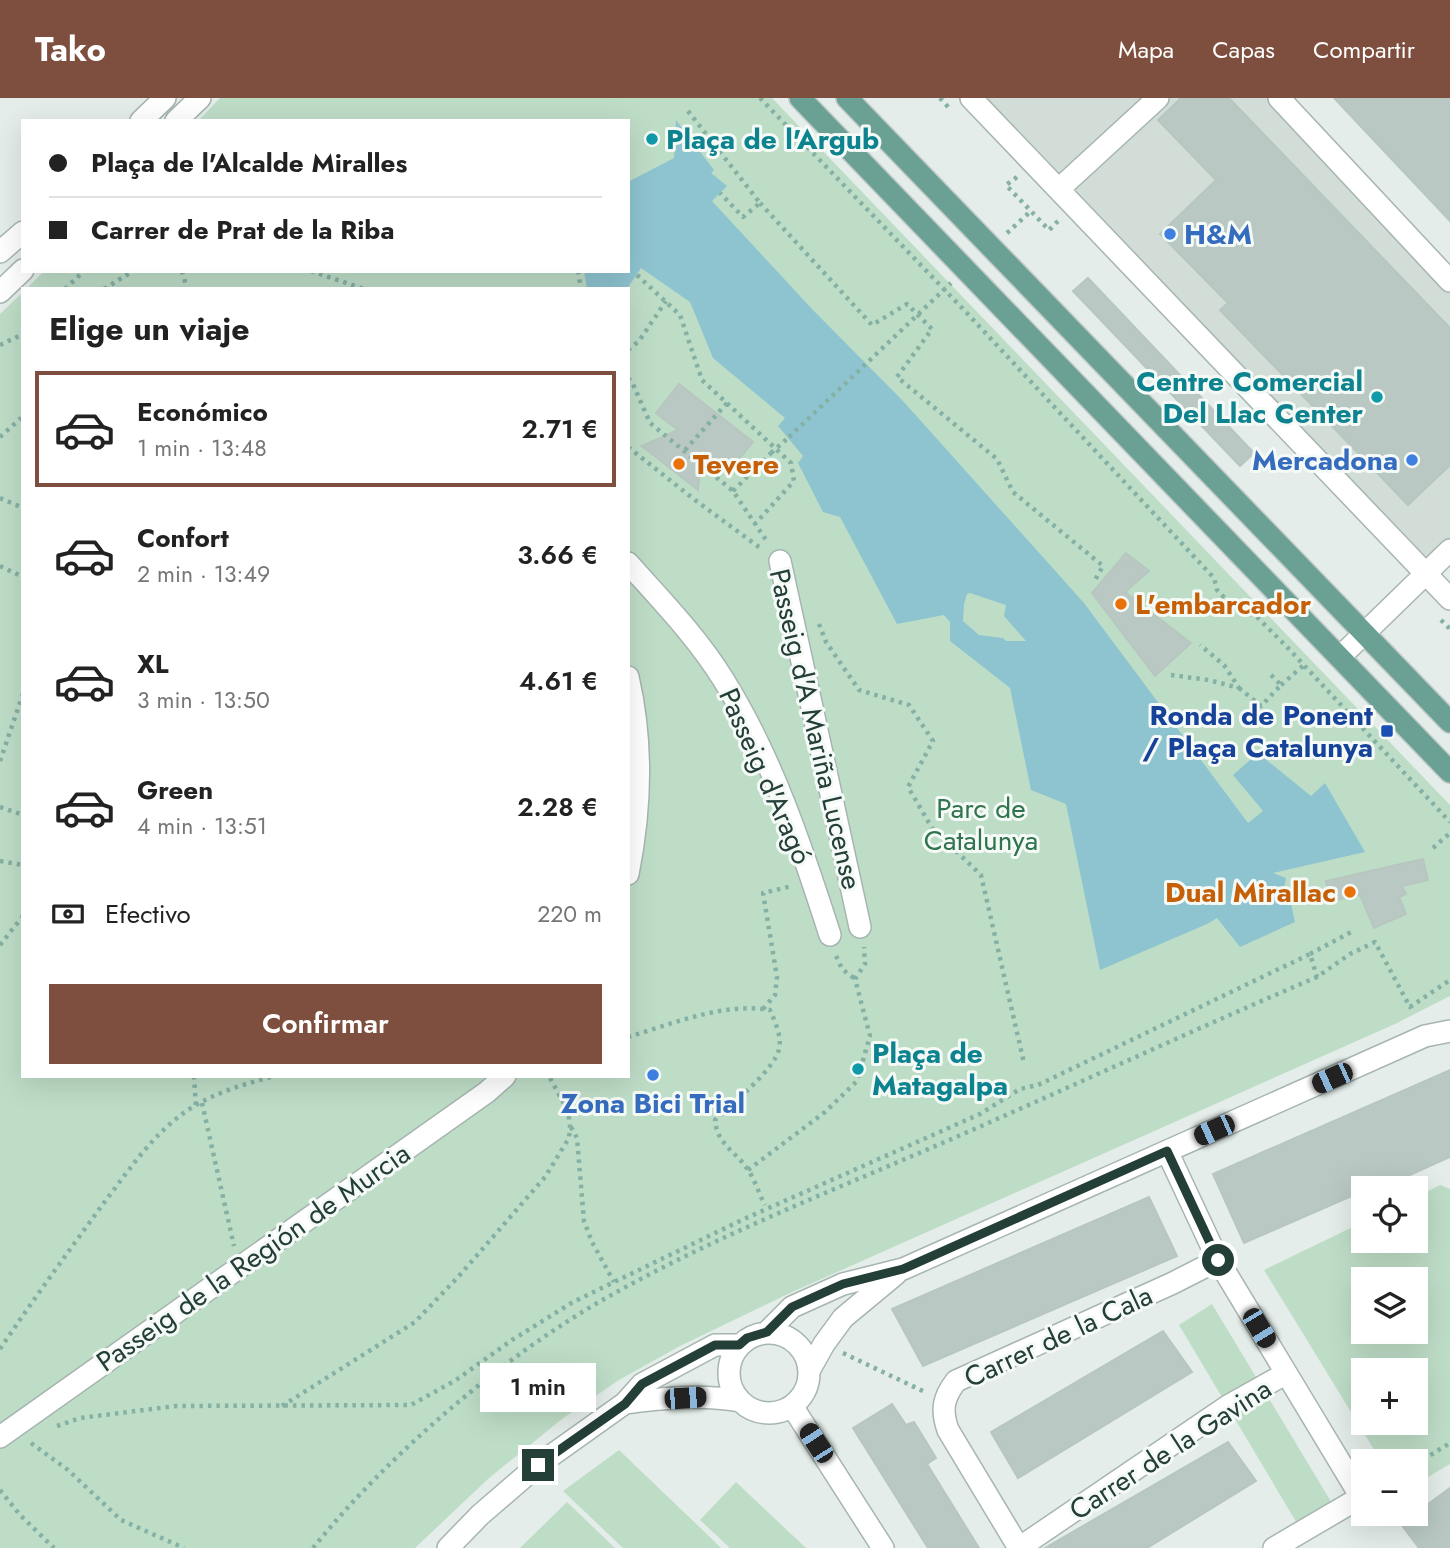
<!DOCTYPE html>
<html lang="es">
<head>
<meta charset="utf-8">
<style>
	:root { --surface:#fff; --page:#f2f2f2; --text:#222; --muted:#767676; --line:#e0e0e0; --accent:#7e4f3e }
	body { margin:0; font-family:Jost,sans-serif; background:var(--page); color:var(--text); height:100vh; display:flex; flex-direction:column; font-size:26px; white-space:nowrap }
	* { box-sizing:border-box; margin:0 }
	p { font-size:23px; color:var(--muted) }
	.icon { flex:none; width:38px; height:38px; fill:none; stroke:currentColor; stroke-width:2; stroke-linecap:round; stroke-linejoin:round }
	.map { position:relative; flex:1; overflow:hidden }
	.side { position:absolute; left:21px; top:189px; width:609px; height:791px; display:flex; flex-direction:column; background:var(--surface); border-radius:0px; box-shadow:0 7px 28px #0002 }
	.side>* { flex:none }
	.hud { position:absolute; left:21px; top:21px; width:609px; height:154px; border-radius:0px; box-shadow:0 7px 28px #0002; display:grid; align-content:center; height:154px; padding:0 28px; background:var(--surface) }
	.fabs { position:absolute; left:1351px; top:1078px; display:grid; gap:14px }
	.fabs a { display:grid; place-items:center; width:77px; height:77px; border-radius:0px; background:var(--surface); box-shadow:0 7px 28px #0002; font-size:35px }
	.end { position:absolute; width:32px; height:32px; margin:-16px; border:9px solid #243f38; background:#fff; box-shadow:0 0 0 4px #fff }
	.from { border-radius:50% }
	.bubble { position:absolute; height:49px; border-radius:0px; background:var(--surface); box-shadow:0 7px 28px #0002; font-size:23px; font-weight:600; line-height:49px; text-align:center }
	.car { position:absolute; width:21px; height:42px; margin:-21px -10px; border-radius:9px; box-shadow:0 0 5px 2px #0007; background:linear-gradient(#222 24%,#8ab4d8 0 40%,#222 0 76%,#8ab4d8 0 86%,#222 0) }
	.hud b { display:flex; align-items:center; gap:24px; height:66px; font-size:26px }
	.hud b+b { border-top:2px solid var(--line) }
	.hud i { width:18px; height:18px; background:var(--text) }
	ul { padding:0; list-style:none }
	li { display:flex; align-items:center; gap:21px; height:116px; margin:0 14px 10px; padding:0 14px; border:4px solid transparent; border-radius:0px }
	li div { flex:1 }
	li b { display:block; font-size:26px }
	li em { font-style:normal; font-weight:600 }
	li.on { border-color:var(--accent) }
	li>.icon { width:63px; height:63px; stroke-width:1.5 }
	h2 { padding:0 28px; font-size:32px; line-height:84px }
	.pay { display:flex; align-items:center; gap:18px; height:77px; padding:0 28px; font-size:26px }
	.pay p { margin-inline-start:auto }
	.action { display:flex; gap:14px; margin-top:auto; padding:14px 28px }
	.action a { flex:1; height:80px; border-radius:0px; background:var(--accent); color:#fff; font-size:28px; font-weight:600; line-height:80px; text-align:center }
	header { display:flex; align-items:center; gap:42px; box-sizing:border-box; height:98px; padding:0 35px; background:var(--accent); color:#fff }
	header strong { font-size:33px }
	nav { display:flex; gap:38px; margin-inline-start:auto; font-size:24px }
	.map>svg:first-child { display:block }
</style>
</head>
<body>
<header>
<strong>Tako</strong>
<nav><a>Mapa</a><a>Capas</a><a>Compartir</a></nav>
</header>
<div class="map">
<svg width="1450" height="1450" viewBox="0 0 1450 1450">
	<rect width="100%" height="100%" fill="#e4ede9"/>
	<path fill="#d2ddd8" d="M971,0H1279L1450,183V449L1425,473Z"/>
	<path fill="#beddc7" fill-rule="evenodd" d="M220,0H772L1450,707V898L1395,926L790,1195L680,1248L619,1282L562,1321L489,1380L415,1450H0V216L23,194V978H628V191H26L44,173H628V23H198Z
		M1440,1087L1450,1091V1366L1416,1386V1363H1381L1264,1172L1363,1124V1143H1416V1099ZM1363,1181H1416V1234H1363ZM1363,1272H1416V1325H1363Z
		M1212,1206L1333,1407L1298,1427L1179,1227Z
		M619,1352L714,1443L721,1450H623L563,1393Z
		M736,1384L806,1450H730L700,1422Z
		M567,1404L615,1450H520Z"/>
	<path fill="#8ec4d0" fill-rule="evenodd" d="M676,22L714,72L711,75L727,88L712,103L812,211L903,303L1084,505L1248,725L1263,713L1233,677L1258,655L1311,698L1325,685L1365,754L1273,775L1286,780L1284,792H1288L1295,824L1240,849L1217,820L1207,826L1100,872L1066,706L1031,692L1010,590L950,543V524L944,517L897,526L840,419L823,414L798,365L803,358L778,328L785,320L713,260L690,204L641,170L627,191H587L584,173H628V84L674,60ZM970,495L1006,507L1004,518L1026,543H1006L1003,540L979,537L963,523L964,506L967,496Z"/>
	<path fill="#b9c8c2" stroke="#b7c7c0" stroke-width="2" d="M1181,0H1229L1450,230V367L1408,407L1220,212L1228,205L1160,136L1216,82L1158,22Z
		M1334,0H1450V123Z
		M1088,180L1254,355L1240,368L1073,193Z
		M679,286L753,344L729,373L702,350L698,392L642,348L678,332L656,315Z
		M1126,455L1149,473L1125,494L1191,545L1155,578L1092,495Z
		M1423,761L1428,782L1402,788L1406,796L1399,799L1406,816L1374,830L1360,797L1330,803L1326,783Z
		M1450,972V1059L1381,1090L1378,1086L1363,1090V1093L1244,1145L1213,1076Z
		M1149,1099L1177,1158L923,1268L892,1211Z
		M1163,1233L1192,1274L1018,1380L991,1334Z
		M892,1306L906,1327L914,1324L936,1360L927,1366L979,1450H928L853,1330Z
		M1228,1344L1256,1383L1147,1450H1045Z
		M1450,1390V1450H1419L1401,1426Z"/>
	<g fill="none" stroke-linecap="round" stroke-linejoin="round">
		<defs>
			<path id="minor" d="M971,0L1450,501
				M1279,0L1450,183
				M141,23L165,0
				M176,23L200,0
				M1059,91L1158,0
				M0,154L23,134
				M0,194L23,172
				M780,463L860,829
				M628,465C661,502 697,539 723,581C772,659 802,750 830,837
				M1340,559L1450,452
				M628,579C643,644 641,711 628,776
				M1167,1053L1218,1162L1361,1399L1274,1450
				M767,1234L792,1209L843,1186L903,1171L1425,938L1450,933
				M729 1275a40 40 0 1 1 80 0a40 40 0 1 1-80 0Z
				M810,1271L824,1246L843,1220L896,1176
				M625,1305C663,1300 702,1296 740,1303
				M792,1308L883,1450
				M0,1339L487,994L505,978
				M448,1450L480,1417L538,1367L625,1305L642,1286L715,1247H739
				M1019,1450L948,1332C941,1312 943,1300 956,1283L1173,1185L1218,1162
				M1019,1450L1228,1308L1285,1276"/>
			<path id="major" d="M800,0L1450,674
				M847,0L1450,624"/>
		</defs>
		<use href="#minor" stroke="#a7b5b0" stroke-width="24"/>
		<use href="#major" stroke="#c2c9c7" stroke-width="24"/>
		<path stroke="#85b0a4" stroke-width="4.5" stroke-dasharray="3.5 5" stroke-linecap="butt" d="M760,0L964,212L1214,480L1217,492L1233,509L1256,518L1287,549L1450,724
			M940,0L949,10
			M688,13L760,105L743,119L720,95
			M1017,79L1006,87L1049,132L1058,123
			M760,105L872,227L907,206L932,231L897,279L997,361L1013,394L1103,468L1095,482
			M1007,135L1031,113
			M182,173L187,191
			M311,173L364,191
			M578,173L581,191
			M637,177L680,217L702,282L791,365L794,383L755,426
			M65,191L84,173
			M104,191L133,173
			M0,247L23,236
			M628,252L639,243L666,203
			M628,280L632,284L650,325L733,393L768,445
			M0,339L21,320L23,315
			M789,339L951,185
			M628,349L695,402L763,452
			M685,352L727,305
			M733,393L771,355
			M0,400L23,410
			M0,468L23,479
			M1441,522L1450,531
			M819,526L826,544L859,592L909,607L933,643L908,689L932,730L981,777L1024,965
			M1171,577L1209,582L1239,590L1224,567L1200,547
			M1281,587L1304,567
			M1239,590L1261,608L1281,587L1271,577
			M0,663L23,596
			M0,709L23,717
			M1433,750L1450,735
			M0,763L23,767
			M0,847L23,818
			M1310,856L1355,832
			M836,858L842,871L855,881
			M763,911L775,897L777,879L763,795L792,788
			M628,939C672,926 724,904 770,912C775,924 782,938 779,951C775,971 731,1007 715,1022C717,1047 736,1053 748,1072C755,1082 759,1096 765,1107
			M194,978L196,1009
			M202,1005L234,1148
			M571,1029L577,1040L584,1123L592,1144L614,1184
			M748,1072L825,1014L857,983L870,938L855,881L865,866L864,849
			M0,1251C33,1202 68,1154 103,1106C126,1076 150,1040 181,1017C207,997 243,986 275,978
			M843,1255L927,1295
			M282,1308L415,1224L459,1178L545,1079L569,1040L570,1028L568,1013L549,978
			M57,1328L80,1320L176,1308L411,1307L456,1282L512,1242L573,1204L744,1121L980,1016L1020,991L1038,987L1310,856L1317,879
			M31,1345L68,1372L121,1422L184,1450
			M1416,1366L1450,1345
			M0,1392L20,1417L54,1450
			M313,1450C388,1357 502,1259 606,1200C715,1138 832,1093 947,1043C1071,989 1193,932 1317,879L1350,856L1375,844L1410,909L1450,882"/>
		<use href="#minor" stroke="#fff" stroke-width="21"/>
		<use href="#major" stroke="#6aa194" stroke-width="21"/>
		<path stroke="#85b0a4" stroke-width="4.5" stroke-dasharray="3.5 5" stroke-linecap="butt" d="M771,355L789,339"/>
	</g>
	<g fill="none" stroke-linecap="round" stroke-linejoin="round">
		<path stroke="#243f38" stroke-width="9" d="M538,1367L625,1306L642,1286L715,1247H739L747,1240L767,1234L792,1209L823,1195L843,1186L903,1171L1167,1053L1218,1162"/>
	</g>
	<g fill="#0f9aa8" stroke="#f5faf7" stroke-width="2.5">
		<circle cx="652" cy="41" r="7"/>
		<circle cx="1377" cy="299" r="7"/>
		<circle cx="858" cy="971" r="7"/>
	</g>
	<g fill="#3f7fe0" stroke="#f5faf7" stroke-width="2.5">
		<circle cx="1170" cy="136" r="7"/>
		<circle cx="1412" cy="362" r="7"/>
		<circle cx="653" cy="977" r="7"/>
	</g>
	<g fill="#e8710a" stroke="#f5faf7" stroke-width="2.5">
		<circle cx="679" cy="366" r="7"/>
		<circle cx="1121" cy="506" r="7"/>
		<circle cx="1350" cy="794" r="7"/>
	</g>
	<rect fill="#1a4fb4" stroke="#f5faf7" stroke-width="2.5" x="1380" y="626" width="14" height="14" rx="3.5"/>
	<g text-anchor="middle" stroke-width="6" stroke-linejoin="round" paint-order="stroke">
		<g font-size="28" font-weight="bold" fill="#0d838f" stroke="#f5faf7" text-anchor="start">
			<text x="666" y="51">Plaça de l'Argub</text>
			<text x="1363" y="293" text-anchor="end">Centre Comercial<tspan x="1363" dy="32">Del Llac Center</tspan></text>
			<text x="872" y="965">Plaça de<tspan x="872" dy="32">Matagalpa</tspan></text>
		</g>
		<g font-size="28" font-weight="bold" fill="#366cbe" stroke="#f5faf7" text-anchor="start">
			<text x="1184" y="146">H&amp;M</text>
			<text x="1398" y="372" text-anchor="end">Mercadona</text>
			<text x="653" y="1015" text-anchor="middle">Zona Bici Trial</text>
		</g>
		<g font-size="28" font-weight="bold" fill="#c56008" stroke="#f5faf7" text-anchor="start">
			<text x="693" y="376">Tevere</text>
			<text x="1135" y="516">L'embarcador</text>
			<text x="1336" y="804" text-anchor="end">Dual Mirallac</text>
		</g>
		<g font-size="28" font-weight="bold" fill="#164399" stroke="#f5faf7" text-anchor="end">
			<text x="1373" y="627">Ronda de Ponent<tspan x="1373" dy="32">/ Plaça Catalunya</tspan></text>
		</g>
		<g font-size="28" fill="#243f38" stroke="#f5faf7">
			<text transform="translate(816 631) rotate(77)" y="10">Passeig d'A Mariña Lucense</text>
			<text transform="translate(766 678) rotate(66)" y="10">Passeig d'Aragó</text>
			<text transform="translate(253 1159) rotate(-35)" y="10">Passeig de la Región de Murcia</text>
			<text transform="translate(1058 1238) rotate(-25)" y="10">Carrer de la Cala</text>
			<text transform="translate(1170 1351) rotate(-33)" y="10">Carrer de la Gavina</text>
		</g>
		<g font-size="28" fill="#2f744c" stroke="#f5faf7">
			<text x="981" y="720">Parc de<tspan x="981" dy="32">Catalunya</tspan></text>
		</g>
	</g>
</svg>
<div class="fabs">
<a><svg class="icon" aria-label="locate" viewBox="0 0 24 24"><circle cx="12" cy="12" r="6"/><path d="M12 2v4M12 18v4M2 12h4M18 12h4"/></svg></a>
<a><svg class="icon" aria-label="layers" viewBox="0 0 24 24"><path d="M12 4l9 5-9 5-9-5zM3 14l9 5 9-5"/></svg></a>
<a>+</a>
<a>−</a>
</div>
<i class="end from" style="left:1218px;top:1162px"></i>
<i class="end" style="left:538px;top:1367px"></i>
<div class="bubble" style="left:480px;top:1265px;width:116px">1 min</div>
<i class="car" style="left:1332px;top:980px;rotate:246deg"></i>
<i class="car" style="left:1214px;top:1032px;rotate:246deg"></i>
<i class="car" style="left:1259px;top:1230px;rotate:149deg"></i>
<i class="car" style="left:685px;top:1300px;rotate:86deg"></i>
<i class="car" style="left:816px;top:1345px;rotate:327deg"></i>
<div class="hud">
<b><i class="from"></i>Plaça de l'Alcalde Miralles</b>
<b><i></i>Carrer de Prat de la Riba</b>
</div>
<section class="side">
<h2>Elige un viaje</h2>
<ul>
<li class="on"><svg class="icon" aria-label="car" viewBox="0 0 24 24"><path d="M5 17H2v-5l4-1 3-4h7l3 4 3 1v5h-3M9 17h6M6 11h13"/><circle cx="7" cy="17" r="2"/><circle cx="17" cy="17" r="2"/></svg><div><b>Económico</b><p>1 min · 13:48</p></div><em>2.71 €</em></li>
<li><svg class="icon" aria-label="car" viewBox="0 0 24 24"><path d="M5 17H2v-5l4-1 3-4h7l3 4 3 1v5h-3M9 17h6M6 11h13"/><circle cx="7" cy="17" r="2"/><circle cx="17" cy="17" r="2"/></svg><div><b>Confort</b><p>2 min · 13:49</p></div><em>3.66 €</em></li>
<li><svg class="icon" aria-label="car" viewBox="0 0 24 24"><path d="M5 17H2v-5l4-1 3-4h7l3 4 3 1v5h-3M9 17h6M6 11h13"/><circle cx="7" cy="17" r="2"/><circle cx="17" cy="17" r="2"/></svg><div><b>XL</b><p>3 min · 13:50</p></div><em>4.61 €</em></li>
<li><svg class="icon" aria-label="car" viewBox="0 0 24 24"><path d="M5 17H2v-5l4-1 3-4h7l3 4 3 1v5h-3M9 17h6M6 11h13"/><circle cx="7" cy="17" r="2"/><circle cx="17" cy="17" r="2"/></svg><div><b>Green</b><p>4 min · 13:51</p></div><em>2.28 €</em></li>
</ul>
<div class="pay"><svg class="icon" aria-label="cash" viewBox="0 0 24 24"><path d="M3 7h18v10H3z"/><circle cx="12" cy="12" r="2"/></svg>Efectivo<p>220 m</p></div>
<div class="action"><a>Confirmar</a></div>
</section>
</div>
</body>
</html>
